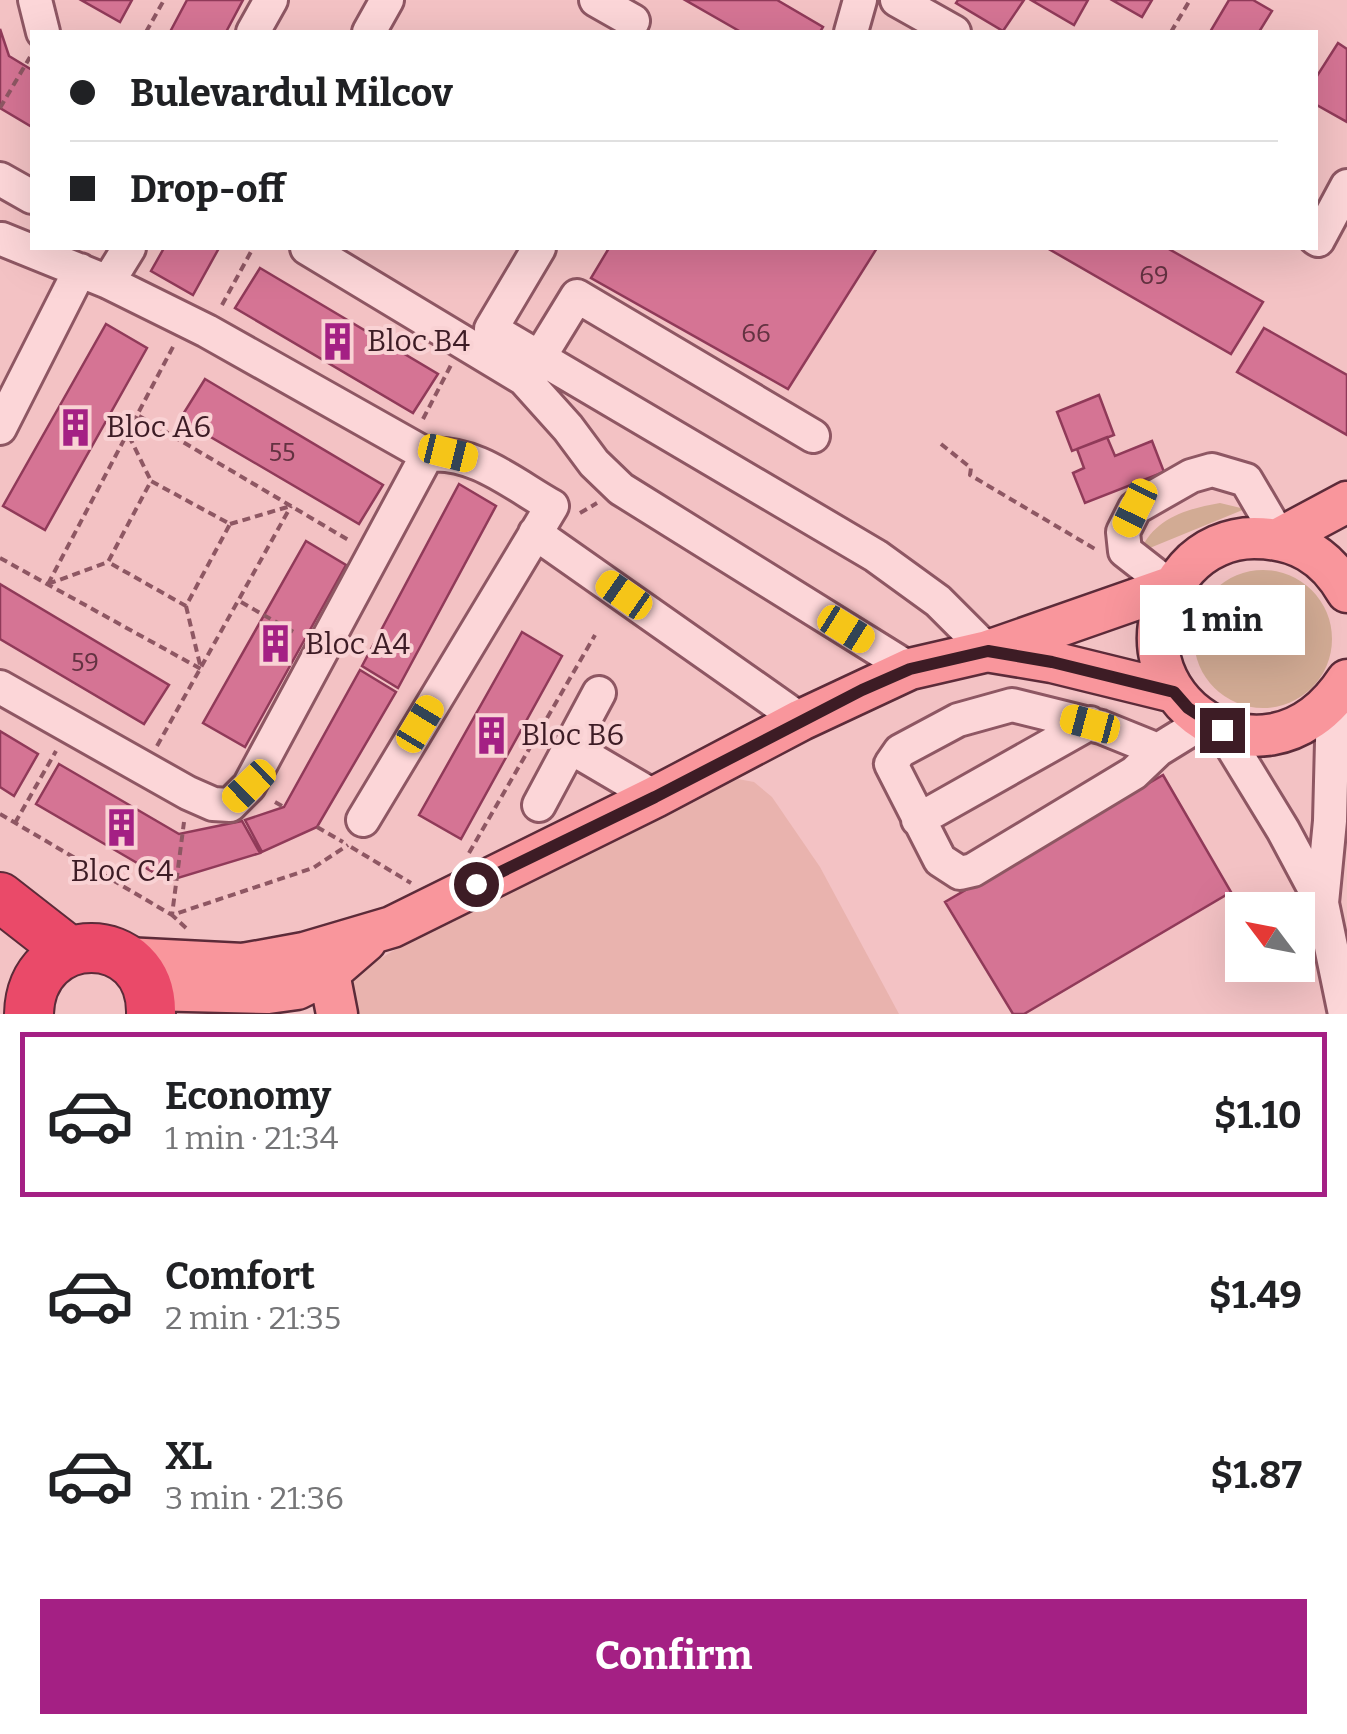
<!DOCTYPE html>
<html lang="en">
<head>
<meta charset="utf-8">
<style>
	:root { --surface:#fff; --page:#f2f2f2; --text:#202124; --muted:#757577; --line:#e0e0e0; --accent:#a42084 }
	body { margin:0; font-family:Bitter,serif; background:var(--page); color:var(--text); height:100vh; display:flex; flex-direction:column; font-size:38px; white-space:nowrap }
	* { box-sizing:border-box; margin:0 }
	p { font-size:32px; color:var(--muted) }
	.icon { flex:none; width:55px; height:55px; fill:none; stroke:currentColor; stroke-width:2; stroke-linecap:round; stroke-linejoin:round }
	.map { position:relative; height:1014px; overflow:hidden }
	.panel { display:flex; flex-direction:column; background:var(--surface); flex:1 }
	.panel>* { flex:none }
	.top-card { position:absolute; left:30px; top:30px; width:1288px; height:220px; border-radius:0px; box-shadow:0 10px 40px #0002; display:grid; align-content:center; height:220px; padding:0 40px; background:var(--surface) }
	.needle { width:65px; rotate:302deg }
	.controls { position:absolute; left:1225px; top:892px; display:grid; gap:20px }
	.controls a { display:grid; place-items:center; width:90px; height:90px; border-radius:0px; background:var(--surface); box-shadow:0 10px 40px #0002; font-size:50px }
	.end { position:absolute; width:45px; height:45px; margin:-22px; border:12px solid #3d1c25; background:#fff; box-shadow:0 0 0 5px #fff }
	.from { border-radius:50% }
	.bubble { position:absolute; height:70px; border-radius:0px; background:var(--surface); box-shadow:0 10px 40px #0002; font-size:32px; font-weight:700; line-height:70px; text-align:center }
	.car { position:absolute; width:30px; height:60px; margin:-30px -15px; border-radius:12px; box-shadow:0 0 8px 2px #0007; background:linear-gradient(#f5c518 24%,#345 0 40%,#f5c518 0 76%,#345 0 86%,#f5c518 0) }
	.top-card b { display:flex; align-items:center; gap:35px; height:95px; font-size:38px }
	.top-card b+b { border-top:2px solid var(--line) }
	.top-card i { width:25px; height:25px; background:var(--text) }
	ul { padding:18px 0 0; list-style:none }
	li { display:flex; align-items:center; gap:30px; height:165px; margin:0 20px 15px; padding:0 20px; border:5px solid transparent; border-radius:0px }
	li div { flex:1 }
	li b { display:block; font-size:38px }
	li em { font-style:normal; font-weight:700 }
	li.current { border-color:var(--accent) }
	li>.icon { width:90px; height:90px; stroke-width:1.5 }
	.primary-button { display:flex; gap:20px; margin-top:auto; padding:20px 40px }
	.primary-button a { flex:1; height:115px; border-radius:0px; background:var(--accent); color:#fff; font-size:40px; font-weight:700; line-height:115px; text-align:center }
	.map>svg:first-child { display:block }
</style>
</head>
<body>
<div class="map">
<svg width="1347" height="1014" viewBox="0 0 1347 1014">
	<rect width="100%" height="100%" fill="#f3c2c4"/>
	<path fill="#e9b3ae" d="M738,779L754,782L772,797L820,867L899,1014H339L345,993L360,971L411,940Z"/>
	<path fill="#d2ab94" d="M1220,503L1245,509L1140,552C1154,518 1186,509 1220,503Z
		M1194 639a69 69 0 1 1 138 0a69 69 0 1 1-138 0Z"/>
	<path fill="#d57494" stroke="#903a59" stroke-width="2.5" d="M81,0H132L120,22Z
		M187,0H243L226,32H170Z
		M685,0H777L823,27L820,32H741Z
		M958,0H1024L1003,31L956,3Z
		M1031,0H1088L1074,25Z
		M1112,0H1152L1142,17Z
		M1229,0H1253L1272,11L1259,32H1210Z
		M0,29L9,56L32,70V127L0,108Z
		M1338,43L1347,49V122L1315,104V79Z
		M164,248H219L193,295L151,271Z
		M609,248H877L788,389L591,278Z
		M1047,248H1167L1263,302L1231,354Z
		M260,268L438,374L413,413L235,308Z
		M106,324L147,348L45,530L3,506Z
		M1264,328L1347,375V435L1237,372Z
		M205,379L383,485L359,524L180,419Z
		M1099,395L1114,435L1072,451L1057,412Z
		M1107,437L1115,456L1152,441L1164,472L1085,503L1073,473L1084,468L1077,449Z
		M459,484L496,506L398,688L362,666Z
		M306,541L346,565L245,747L203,723Z
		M0,584L169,685L144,724L0,639Z
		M522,632L562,656L461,839L419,815Z
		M360,670L396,692L317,827L262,852L245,820L284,807Z
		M0,731L38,754L14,796L0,787Z
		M59,764L179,834L242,821L260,853L168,881L36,804Z
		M1163,775L1231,892L1024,1014H1013L945,902Z"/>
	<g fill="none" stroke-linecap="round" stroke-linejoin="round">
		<defs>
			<path id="minor" d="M35,0L43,32
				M596,0L633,21
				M897,0L954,32
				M253,32L271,0
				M369,32L387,0
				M851,32L860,0
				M0,179L32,197
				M1315,238L1318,240L1347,186
				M2,239L108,282L207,331L427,455C474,450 513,484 552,506L363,820
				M307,248L524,379L568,428L594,463L621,489L910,669
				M539,248L491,329L876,556L938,601L988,651
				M108,282L129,248
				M539,358L577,296L813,436
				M0,428L80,270
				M535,533L801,720
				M1171,587L1125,551L1123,532L1135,508L1191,476L1212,470L1246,480L1280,538
				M0,687L188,793L213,804L230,805L249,786L427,455
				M1333,702L1330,821L1322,903L1345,1014
				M1222,730L1283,830L1322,903
				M570,747L655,797
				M1158,750L1101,727L1012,705L958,720L900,751L891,764L940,860L960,873L973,870L1134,773L1158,750L1205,721
				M539,805L599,693
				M918,820L1090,723"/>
			<path id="major" d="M1280,538L1347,502
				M1347,592C1326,555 1296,538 1254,538C1229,538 1204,549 1187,568C1090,678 1259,814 1347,680
				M992,652L1052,662L1174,692
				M311,957L329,973L337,1014
				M125,958L243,964L304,953L392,927L655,797L801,720L910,669L988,651L1171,587
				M148,990L268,993L297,989L329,973L366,941"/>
			<path id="highway" d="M0,897L68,950
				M29,1014C31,926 153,926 151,1014"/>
		</defs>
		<use href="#minor" stroke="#8e5763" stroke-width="38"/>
		<use href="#major" stroke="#5c2b39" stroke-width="45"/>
		<use href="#highway" stroke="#5c2b39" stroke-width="52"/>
		<path stroke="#8e5763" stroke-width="4" stroke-dasharray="8 5" stroke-linecap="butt" d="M146,32L164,0
			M1171,32L1190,0
			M0,108L30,57
			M222,305L253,248
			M139,416L350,541
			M423,419L451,365
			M129,436L151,481
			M941,444L971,468L970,475L1095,549
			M580,513L597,503
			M230,524L291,506
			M0,558L201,669
			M48,584L108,562L151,481L230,524L186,606L108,562
			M48,584L174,345
			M241,602L297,634
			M186,606L201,669
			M157,746L291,506
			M275,802L284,807
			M0,814L172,915L184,822
			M15,823L56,751
			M317,827L343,842
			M351,847L411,883
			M469,853L595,635
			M186,928L172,915L313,868L348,845"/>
		<use href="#minor" stroke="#fcd6d8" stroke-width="32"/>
		<use href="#major" stroke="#f9969c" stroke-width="40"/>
		<use href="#highway" stroke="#ea4a69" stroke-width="48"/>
	</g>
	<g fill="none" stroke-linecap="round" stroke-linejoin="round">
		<path stroke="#3d1c25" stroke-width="12" d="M476,884L655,797L862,690L910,669L988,651L1052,662L1174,692L1188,708L1222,730"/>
	</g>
	<defs>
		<symbol id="building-bare" viewBox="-9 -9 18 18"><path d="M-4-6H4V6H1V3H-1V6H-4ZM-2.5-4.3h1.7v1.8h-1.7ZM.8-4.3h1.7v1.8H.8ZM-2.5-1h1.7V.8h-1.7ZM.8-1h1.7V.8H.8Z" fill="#a42084" stroke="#f9d2d4" stroke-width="2.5" paint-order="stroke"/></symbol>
	</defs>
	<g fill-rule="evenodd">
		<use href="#building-bare" x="310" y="314" width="55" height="55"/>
		<use href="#building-bare" x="48" y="400" width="55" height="55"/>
		<use href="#building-bare" x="248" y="616" width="55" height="55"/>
		<use href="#building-bare" x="464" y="708" width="55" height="55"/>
		<use href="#building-bare" x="94" y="800" width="55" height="55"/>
	</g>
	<g text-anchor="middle" stroke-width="8" stroke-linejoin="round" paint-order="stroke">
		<g font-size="25" fill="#633241">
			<text x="1154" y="284">69</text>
			<text x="756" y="342">66</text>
			<text x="282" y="461">55</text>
			<text x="85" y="671">59</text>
		</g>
		<g font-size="30" fill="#3d1c25" stroke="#f9d2d4" text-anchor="start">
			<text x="367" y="351">Bloc B4</text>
			<text x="106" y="437">Bloc A6</text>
			<text x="305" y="654">Bloc A4</text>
			<text x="521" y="745">Bloc B6</text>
			<text x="122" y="881" text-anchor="middle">Bloc C4</text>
		</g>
	</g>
</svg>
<div class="controls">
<a><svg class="needle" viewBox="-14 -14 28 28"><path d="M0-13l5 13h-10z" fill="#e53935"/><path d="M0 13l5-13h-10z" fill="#757577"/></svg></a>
</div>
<i class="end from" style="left:476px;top:884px"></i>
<i class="end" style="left:1222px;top:730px"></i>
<div class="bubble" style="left:1140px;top:585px;width:165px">1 min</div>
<i class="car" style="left:448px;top:453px;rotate:104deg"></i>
<i class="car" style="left:1135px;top:508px;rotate:206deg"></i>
<i class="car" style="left:624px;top:595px;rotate:305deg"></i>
<i class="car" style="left:846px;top:629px;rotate:122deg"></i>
<i class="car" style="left:420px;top:724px;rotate:31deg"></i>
<i class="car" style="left:1090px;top:724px;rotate:285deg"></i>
<i class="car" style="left:249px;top:786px;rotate:226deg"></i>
<div class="top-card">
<b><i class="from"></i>Bulevardul Milcov</b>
<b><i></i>Drop-off</b>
</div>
</div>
<section class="panel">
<ul>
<li class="current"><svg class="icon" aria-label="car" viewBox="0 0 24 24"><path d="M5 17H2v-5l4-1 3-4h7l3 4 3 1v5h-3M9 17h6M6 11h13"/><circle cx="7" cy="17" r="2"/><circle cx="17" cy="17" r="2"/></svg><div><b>Economy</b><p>1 min · 21:34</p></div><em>$1.10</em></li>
<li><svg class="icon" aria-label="car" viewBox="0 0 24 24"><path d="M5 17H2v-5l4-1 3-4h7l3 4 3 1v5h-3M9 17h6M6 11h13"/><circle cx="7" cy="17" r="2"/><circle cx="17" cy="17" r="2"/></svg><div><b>Comfort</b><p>2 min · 21:35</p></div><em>$1.49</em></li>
<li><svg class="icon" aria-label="car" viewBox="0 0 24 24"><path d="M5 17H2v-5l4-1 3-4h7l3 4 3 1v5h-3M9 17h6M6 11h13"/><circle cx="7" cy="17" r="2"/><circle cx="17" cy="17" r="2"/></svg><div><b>XL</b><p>3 min · 21:36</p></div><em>$1.87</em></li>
</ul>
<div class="primary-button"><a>Confirm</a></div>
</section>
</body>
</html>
